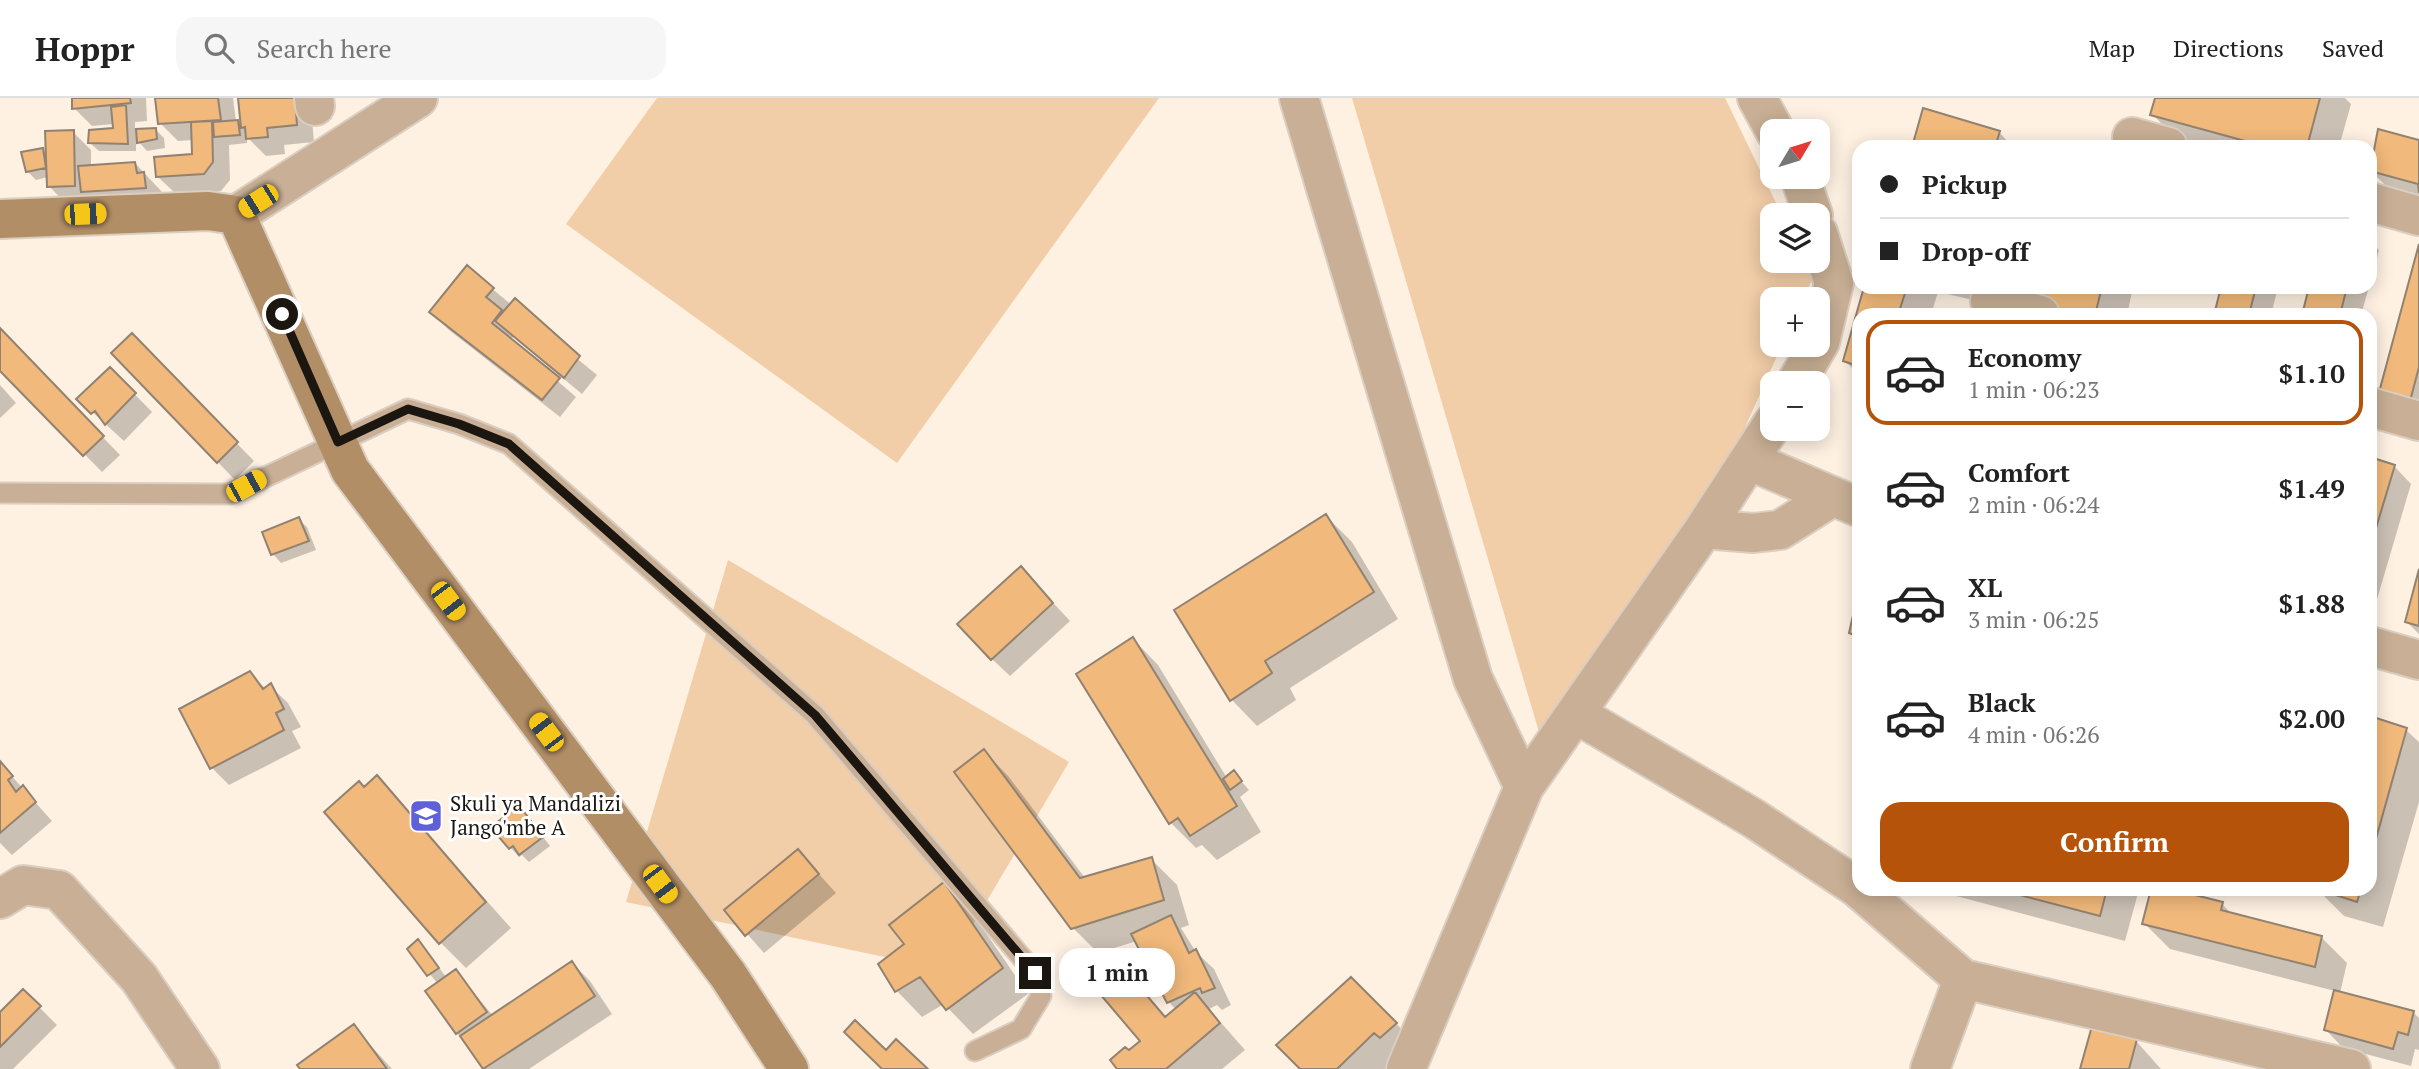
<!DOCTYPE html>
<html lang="en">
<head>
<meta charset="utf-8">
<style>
	:root { --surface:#fff; --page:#f6f6f6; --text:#222; --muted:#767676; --line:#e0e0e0; --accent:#b45309 }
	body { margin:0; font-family:"PT Serif",serif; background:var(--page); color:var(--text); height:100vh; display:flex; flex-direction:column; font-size:26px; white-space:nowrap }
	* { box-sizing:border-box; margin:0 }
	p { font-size:23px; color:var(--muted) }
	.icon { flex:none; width:38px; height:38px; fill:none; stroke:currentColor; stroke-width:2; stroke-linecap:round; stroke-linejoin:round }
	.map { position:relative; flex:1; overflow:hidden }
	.details { position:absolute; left:1852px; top:210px; width:525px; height:588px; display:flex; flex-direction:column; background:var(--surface); border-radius:21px; box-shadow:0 4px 18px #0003 }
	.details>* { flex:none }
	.hud { position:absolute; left:1852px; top:42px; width:525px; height:154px; border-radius:21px; box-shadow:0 4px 18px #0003; display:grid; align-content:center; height:154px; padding:0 28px; background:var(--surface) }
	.needle { width:46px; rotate:52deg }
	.fabs { position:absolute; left:1760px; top:21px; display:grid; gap:14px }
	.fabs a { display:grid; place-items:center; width:70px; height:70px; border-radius:14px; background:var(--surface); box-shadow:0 4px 18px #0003; font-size:35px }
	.end { position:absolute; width:32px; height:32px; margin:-16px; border:9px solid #1c1610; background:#fff; box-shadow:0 0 0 4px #fff }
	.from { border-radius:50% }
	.bubble { position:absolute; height:49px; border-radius:21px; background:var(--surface); box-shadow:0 4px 18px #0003; font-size:23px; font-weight:800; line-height:49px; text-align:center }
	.car { position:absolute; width:21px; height:42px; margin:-21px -10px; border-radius:9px; box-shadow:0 0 5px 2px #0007; background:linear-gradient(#f5c518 24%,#345 0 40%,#f5c518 0 76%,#345 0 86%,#f5c518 0) }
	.hud b { display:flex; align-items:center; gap:24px; height:66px; font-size:26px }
	.hud b+b { border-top:2px solid var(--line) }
	.hud i { width:18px; height:18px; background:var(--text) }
	ul { padding:12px 0 0; list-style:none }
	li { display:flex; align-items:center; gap:21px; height:105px; margin:0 14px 10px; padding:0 14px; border:4px solid transparent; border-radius:21px }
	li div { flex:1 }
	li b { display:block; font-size:26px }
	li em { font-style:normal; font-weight:800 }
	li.selected { border-color:var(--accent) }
	li>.icon { width:63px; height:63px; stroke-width:1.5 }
	.primary-button { display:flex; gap:14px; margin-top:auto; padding:14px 28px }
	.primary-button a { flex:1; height:80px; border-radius:21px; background:var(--accent); color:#fff; font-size:28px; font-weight:800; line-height:80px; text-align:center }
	header { display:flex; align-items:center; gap:42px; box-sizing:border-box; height:98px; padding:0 35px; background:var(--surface); border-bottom:2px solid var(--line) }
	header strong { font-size:33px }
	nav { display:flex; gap:38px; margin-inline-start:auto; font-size:24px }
	.search { width:490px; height:63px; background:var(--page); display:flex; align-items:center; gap:18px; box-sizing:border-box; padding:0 24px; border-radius:21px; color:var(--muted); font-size:26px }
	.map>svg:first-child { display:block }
</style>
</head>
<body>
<header>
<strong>Hoppr</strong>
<div class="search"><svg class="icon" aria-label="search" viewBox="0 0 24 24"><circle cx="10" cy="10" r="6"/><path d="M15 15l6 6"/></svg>Search here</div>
<nav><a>Map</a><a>Directions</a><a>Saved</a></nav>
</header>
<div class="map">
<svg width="2419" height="971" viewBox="0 0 2419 971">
	<rect width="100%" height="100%" fill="#fef1e2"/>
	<path fill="#f1cda8" d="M657,0H1159L897,365L566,126Z
		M1352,0H1725L1782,117H1773V163H1804L1813,180L1803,201H1773V247H1782L1729,365L1539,634Z
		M728,462L1069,664L946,872L626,804Z"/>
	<path fill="#0003" d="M73,0H146L147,23L135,24V32L155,31L164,40L165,50L147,53L136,41V53H99L90,45L115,31L114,26L92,28L74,10Z
		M157,0H233L236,24L243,29L240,0H310L314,44L284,47L285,56L266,58L247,39V45L229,47L230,82L221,93L176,96L158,79L194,58L193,42L178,43L160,25Z
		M2157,0H2345L2351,6L2339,49H2203L2178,42L2152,16Z
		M2379,33L2419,44V109L2402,104L2370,72Z
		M73,34L91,52V69L135,65L162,94L163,107L66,106L49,88L48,79L36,82L27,73L42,52L48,57Z
		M1999,34L2013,49H1913Z
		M2370,143L2379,152L2370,186Z
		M2419,153V321L2397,315Z
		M467,170L597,277L582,296L513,239L510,242L576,299L560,319L449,232L431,214Z
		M1866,189H1996L1991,206L1938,194L1931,217H1858V276L1845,263Z
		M2037,189H2133L2127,217H2042Z
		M2223,189H2278L2271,217H2216Z
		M2311,189H2369L2361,217H2304Z
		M0,233L120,357L102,374L0,270Z
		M132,238L254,363L235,382L113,255Z
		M110,271L152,314L124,343L78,301Z
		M0,287L16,305L0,320Z
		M2370,361L2394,368L2411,386L2370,525Z
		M1326,418L1352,444L1398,521L1290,590L1296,602L1257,628L1232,602L1176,512Z
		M298,421L307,429L316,452L281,465L273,456Z
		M1021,470L1070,523L1010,578L992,561Z
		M2419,478V536L2407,524Z
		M1858,503V543L1851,535Z
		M1133,541L1158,567L1227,680L1234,675L1249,692L1240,699L1261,734L1217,762L1202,747L1196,750L1171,725Z
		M250,575L266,591L270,588L288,605L301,629L292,633L301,650L229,687L212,670Z
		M2370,620L2406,632L2419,644V704L2383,829L2344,818L2319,793L2370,791Z
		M984,653L1009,679L1085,780L1151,761L1177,787L1189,827L1181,830L1196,854L1214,871L1231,907L1222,912L1217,907L1209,911L1245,952L1222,971H1120L1143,943L1115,862L1167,920L1176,912L1169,904L1137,843L1098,855L1072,829Z
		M0,665L52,723L12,757L0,745Z
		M377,680L511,830L466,870L440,844L364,691Z
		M527,718L550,748L529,764L522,757L519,759L500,738Z
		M798,753L836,795L764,855L727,813Z
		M944,787L970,812L1028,896L973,936L944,906L922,919L897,893L907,846Z
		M1930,791H2134L2138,795L2125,843Z
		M2153,791L2222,806L2233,817L2321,839L2347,865L2340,895L2413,914L2419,920V952L2415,951L2411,968L2343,950L2326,932L2335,893L2170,851L2144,825Z
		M418,844L447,880L456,873L493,918L572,865L590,883L612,916L529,971H485L457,935L438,886L409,851Z
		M1351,881L1422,951L1389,971H1302Z
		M23,893L57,927L13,971H0V913Z
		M353,928L392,971H302Z
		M2136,943L2161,971H2082Z"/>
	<path fill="#f1b97b" stroke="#918272" stroke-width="2" d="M72,0H130L131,5L72,11Z
		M155,0H218L221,22L158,26Z
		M238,0H295L297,27L267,30L268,39L246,41L245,29L241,30Z
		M2155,0H2320L2307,49H2267L2150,17Z
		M126,7L128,46L88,45L89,32L113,30L111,9Z
		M1923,10L2000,33L1995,49H1912Z
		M238,22L240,37L214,39L213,24Z
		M212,23L213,64L204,76L156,79L154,59L192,56L191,24Z
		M156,30L157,41L137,45L136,31Z
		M2378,31L2419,42V95L2418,86L2370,73Z
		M74,32L75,88L47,89L45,33Z
		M43,50L46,70L26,74L21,54Z
		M135,64L137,75L144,74L146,90L81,94L78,68Z
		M2419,146V269L2409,307L2378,298Z
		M467,167L494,190L486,199L502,212L492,225L560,280L542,302L429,214Z
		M1864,189H1907L1898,217H1858V268L1843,263Z
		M2035,189H2102L2095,217H2062L2030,208Z
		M2221,189H2256L2249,217H2214Z
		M2309,189H2347L2340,217H2302Z
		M515,200L580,258L564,280L495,223Z
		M0,230L104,338L83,358L0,273Z
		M132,235L238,344L217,365L111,255Z
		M110,269L136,295L105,327L95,313L91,316L76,301Z
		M2370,359L2395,367L2370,450Z
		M1326,416L1374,494L1265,563L1272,575L1230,603L1174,512Z
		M299,419L309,443L271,457L262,434Z
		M1021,468L1053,505L991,562L957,526Z
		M2419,471V528L2405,524Z
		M1858,495V538L1849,535Z
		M1133,539L1237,708L1190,738L1178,720L1169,726L1076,576Z
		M250,573L263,591L271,585L284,611L276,615L284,632L210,671L179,611Z
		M2370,618L2407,630L2370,762Z
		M984,651L1080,780L1152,759L1164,802L1071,831L954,674Z
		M0,663L13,678L8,682L16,694L23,687L36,704L0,735Z
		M1234,672L1242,683L1230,692L1223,681Z
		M377,677L486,804L439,846L324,714L359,683L364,689Z
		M519,707L543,739L519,757L513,748L509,751L498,738L502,735L495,726Z
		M798,751L819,776L745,838L724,812Z
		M944,784L1003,870L946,912L920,879L895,894L878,866L904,846L889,827Z
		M1997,791H2107L2100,818Z
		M2151,791H2171L2223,804L2221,812L2322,838L2315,869L2142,826Z
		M2317,791H2361L2357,804Z
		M1171,817L1189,855L1196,851L1215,890L1202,895L1200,890L1167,905L1131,836Z
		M418,841L439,870L427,878L407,851Z
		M1115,860L1165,919L1195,894L1220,925L1166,971H1117L1110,962L1125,949L1129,952L1140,943L1088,882Z
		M572,863L595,898L483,971L460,938Z
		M456,871L487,914L456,936L425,893Z
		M1351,879L1397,925L1380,940L1374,935L1337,971H1300L1276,947Z
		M23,891L41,908L0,949V914Z
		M2334,892L2414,913L2408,937L2398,934L2393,951L2324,932Z
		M855,922L886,952L896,941L928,971H882L844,934Z
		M354,926L387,971H300L297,967Z
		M2092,928L2137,941L2129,971H2080Z"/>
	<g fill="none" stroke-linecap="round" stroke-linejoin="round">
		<defs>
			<path id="service" d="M0,395L230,396L408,311L459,326L509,346L815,617L1035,875L1041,898L1021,931L975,953"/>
			<path id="minor" d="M314,0L315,8
				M1299,0L1473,581L1524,689L1704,431L1773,325
				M1757,0L1775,33
				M2132,39L2168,49
				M1800,79L1813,117
				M2370,104L2419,118
				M1990,203L2040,217
				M1796,285L1820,244L1834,185L1818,135
				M2370,309L2419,323
				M1750,363L1858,409
				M1704,431L1753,435L1780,432L1832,399
				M2370,548L2419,562
				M1576,616L1753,720L1858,790
				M1859,791L1963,881L2351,971
				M0,801L23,787L59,792L139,880L200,971
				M1406,971L1524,689
				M1930,971L1963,881"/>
			<path id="tertiary" d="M236,117L418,0"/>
			<path id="secondary" d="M0,121L208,113L236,117L350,372L728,877L789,971"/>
		</defs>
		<use href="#service" stroke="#dacec0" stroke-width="23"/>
		<use href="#minor" stroke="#dacec0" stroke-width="42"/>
		<use href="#tertiary" stroke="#dacec0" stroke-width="42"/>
		<use href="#secondary" stroke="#dacec0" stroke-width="42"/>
		<use href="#service" stroke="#c8af95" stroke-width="19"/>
		<use href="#minor" stroke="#c8af95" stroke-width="38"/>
		<use href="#tertiary" stroke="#c8af95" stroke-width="38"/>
		<use href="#secondary" stroke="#b28e67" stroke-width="38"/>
	</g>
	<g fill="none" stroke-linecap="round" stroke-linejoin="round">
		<path stroke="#1c1610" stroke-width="9" d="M282,216L338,344L408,311L459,326L509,346L815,617L1035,875"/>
	</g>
	<defs>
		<symbol id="school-square" viewBox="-11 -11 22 22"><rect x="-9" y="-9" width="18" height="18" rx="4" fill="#6060d9" stroke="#fff"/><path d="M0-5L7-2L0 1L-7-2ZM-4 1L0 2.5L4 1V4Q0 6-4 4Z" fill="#fff"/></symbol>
	</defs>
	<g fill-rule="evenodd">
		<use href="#school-square" x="407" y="699" width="38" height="38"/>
	</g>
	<g text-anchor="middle" stroke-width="6" stroke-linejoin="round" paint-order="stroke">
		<g font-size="21" fill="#1c1610" stroke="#fff" text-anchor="start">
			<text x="450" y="713">Skuli ya Mandalizi<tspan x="450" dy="24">Jango'mbe A</tspan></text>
		</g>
	</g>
</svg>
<div class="fabs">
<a><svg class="needle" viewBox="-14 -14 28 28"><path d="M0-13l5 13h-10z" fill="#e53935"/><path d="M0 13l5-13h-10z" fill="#767676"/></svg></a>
<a><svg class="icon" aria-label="layers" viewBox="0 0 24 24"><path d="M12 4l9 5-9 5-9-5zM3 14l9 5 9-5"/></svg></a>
<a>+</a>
<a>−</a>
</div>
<i class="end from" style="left:282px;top:216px"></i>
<i class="end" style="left:1035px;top:875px"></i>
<div class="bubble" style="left:1059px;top:850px;width:116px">1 min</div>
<i class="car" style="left:258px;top:103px;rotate:238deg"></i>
<i class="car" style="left:85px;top:116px;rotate:88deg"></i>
<i class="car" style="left:246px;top:388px;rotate:61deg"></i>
<i class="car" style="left:448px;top:503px;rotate:143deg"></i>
<i class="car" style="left:546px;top:634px;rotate:323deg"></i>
<i class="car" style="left:660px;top:786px;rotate:143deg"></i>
<div class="hud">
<b><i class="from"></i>Pickup</b>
<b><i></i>Drop-off</b>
</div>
<section class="details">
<ul>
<li class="selected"><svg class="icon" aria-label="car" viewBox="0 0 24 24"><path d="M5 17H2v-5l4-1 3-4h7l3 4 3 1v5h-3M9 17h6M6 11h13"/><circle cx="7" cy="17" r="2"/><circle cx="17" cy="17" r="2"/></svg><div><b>Economy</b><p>1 min · 06:23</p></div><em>$1.10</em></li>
<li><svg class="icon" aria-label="car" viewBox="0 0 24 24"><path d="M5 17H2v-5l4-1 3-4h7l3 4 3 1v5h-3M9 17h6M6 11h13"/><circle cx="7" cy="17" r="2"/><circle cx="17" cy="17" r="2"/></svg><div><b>Comfort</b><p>2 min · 06:24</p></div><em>$1.49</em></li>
<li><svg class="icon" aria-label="car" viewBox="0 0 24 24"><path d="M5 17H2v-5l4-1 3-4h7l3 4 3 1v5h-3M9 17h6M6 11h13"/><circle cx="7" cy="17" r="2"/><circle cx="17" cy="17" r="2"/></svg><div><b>XL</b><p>3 min · 06:25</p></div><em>$1.88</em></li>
<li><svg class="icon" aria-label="car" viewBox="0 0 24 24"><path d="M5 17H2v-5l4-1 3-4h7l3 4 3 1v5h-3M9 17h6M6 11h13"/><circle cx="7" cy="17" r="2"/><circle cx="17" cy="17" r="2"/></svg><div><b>Black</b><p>4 min · 06:26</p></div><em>$2.00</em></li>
</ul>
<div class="primary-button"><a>Confirm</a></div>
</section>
</div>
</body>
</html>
